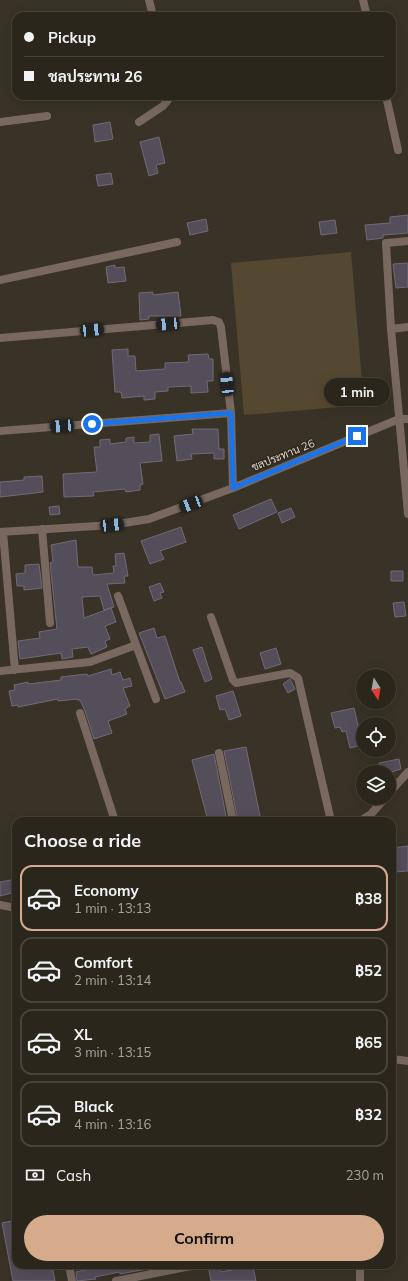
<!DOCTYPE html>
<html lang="en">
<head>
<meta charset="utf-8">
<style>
	:root { --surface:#2b261c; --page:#373229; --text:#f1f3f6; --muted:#a6a5a3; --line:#47433b; --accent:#d6ab8b }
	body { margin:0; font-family:Mulish,Sarabun,sans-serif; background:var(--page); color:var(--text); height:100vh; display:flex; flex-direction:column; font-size:15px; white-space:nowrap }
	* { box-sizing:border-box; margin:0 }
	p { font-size:13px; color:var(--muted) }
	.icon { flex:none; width:22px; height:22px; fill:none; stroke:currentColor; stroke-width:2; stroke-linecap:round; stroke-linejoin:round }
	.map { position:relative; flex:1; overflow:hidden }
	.panel { position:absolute; left:12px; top:817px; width:384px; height:452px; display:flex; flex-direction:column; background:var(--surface); border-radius:12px; box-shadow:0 4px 16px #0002,0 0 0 1px var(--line) }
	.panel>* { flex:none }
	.banner { position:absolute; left:12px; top:12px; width:384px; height:88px; border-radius:12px; box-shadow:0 4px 16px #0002,0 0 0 1px var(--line); display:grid; align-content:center; height:88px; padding:0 12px; background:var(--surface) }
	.needle { width:26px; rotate:169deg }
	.tools { position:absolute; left:356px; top:669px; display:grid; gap:8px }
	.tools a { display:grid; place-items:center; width:40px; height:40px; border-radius:50%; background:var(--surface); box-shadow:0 4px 16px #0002,0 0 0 1px var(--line); font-size:20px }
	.end { position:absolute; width:18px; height:18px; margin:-9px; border:5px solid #1a73e8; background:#fff; box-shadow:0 0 0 2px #fff }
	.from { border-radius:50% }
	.bubble { position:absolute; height:28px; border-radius:14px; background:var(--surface); box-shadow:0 4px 16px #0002,0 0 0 1px var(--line); font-size:13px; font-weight:700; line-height:28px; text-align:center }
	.car { position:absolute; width:12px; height:24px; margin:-12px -6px; border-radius:5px; box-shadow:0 0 3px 1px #0007; background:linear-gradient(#222 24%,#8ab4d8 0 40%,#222 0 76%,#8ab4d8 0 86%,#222 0) }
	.banner b { display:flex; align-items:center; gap:14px; height:38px; font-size:15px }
	.banner b+b { border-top:1px solid var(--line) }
	.banner i { width:10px; height:10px; background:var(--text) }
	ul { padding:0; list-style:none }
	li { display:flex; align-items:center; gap:12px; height:66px; margin:0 8px 6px; padding:0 4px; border:2px solid var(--line); border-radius:12px }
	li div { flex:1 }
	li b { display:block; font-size:15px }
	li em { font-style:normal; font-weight:700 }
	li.current { border-color:var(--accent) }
	li>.icon { width:36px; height:36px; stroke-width:1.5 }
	h2 { padding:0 12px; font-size:18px; line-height:48px }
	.pay { display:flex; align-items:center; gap:10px; height:44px; padding:0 12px; font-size:15px }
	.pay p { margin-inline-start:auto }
	.button { display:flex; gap:8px; margin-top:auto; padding:8px 12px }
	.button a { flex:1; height:46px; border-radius:24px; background:var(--accent); color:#111; font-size:16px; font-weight:700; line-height:46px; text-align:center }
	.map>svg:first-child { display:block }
</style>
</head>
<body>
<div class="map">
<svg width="408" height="1281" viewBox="0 0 408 1281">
	<rect width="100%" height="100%" fill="#393226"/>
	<path fill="#554831" d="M351,252L364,405L244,415L231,263Z"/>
	<path fill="#544e5b" stroke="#716a77" d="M110,122L113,139L95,142L93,125Z
		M159,137L165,163L156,165L158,173L149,176L140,142Z
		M111,173L113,184L98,186L96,175Z
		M408,215V233L383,235V238L367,240L365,225L390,223V217Z
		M206,219L208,231L190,235L187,223Z
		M335,220L337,233L321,235L319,222Z
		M408,263V287L396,288L393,264Z
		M115,265V268L124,267L126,281L108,283L106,267Z
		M153,292V295L178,292L181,316H149V319L140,320L139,293Z
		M128,349V356H135L136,371L165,369V363L189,362L188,355L208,354L209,359H213V381H207L208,392L191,393V386L168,387V391L155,392V399L144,400V396L122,398L121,392H115L112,350Z
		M192,429H218L219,449H224V459H214V453L191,454L192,459L177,461L174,436L193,434Z
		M159,434L162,461L140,463L143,484L140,485V490L126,492L125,489L93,492L94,496L64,497L63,474L97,472L94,447H100V440L110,439V444L126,442V438L134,437V443L150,442V435Z
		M42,476L43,492L0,497V482L24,480V477Z
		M271,499L277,512L239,529L233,515Z
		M59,506L60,514L50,515L49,507Z
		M291,508L295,517L282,523L278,513Z
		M181,527L186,542L160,551L164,559L150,564L141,541Z
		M76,540L78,567H92L93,575L114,573L113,566H116L115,554L124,553L128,576H124L125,583L107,584L114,607L104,610L100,596L82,597L84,618L111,608L116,622L105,626L110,639L105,641L107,647L91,654L88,647L72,649L73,657L62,659L61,653L20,659L18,641L40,638L39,632L57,629L50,563L53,562L51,545Z
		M39,564L42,588L24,590V586H17L16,574L25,573V565Z
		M391,571H403V581H391Z
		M160,583L164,592L160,593L162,598L154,601L149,587Z
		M404,602L406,616L395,617L393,603Z
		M154,628L157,638L165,636L180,682H181L185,692L165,699L139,633Z
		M202,647L212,679L205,682L193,650Z
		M276,648L281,664L265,669L260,653Z
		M111,669L112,675L120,672L123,680L130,678L132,686L123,688L130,706L125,709L127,714L108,721L112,733L94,739L85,711L80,700H77V699L58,701V699L18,707V705L12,706L9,691L15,690L14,685L28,682V684L61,680V677L69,676L87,674L88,676Z
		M290,679L295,689L288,693L283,684Z
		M233,691L241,716L229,720L225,709L220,710L216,696Z
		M354,708L359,730H363V745L350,748L346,731L342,732L340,727L335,728L331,713Z
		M246,747L261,821H238L224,751Z
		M214,754L227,821H208L192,760Z
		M399,759L401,769L392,772H381L379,763Z
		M408,846V871L394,872L392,848Z
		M16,879V892L0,896V882Z
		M16,1220V1265H52L55,1281H13L2,1223Z
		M94,1265H146L147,1269L120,1274V1272L95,1277L96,1279L77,1281L76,1272L94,1268Z
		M208,1265H220L221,1272L253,1266L256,1281H211Z"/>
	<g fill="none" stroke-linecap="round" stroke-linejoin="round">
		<path stroke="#786860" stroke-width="8" d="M149,0L153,16
			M363,0L367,16
			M386,96L398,150
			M0,122L47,116
			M139,122L163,106L171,96
			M408,241L386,243L391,329L408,514
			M0,280L177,242
			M391,329L408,327
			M0,338L213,320L219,322L221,327L231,413L233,488
			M0,431L231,413
			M42,529L50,623
			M0,532L112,525L149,519L233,488L399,419H408
			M3,532L15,670
			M118,596L156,699
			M211,617L233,680L236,683L290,673L298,678L331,821
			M0,671L90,662L136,645
			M80,713L115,821
			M219,753L233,821
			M389,793L408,772
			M360,821L371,814L385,798
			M0,905L16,908
			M392,1059L408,1061
			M69,1265L72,1281
			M116,1281L191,1266
			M360,1281V1265"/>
	</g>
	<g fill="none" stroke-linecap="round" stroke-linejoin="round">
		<path stroke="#1a73e8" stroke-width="5" d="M92,424L231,413L233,488L357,436"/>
	</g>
	<g text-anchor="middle" stroke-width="3" stroke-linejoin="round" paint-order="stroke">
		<g font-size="11" fill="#ddd9d1" stroke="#2f281d">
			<text transform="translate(283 455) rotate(-22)" y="4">ชลประทาน 26</text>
		</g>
	</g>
</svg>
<div class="tools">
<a><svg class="needle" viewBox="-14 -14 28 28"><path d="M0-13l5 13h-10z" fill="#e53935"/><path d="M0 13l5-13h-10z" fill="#a6a5a3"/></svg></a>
<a><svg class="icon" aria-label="locate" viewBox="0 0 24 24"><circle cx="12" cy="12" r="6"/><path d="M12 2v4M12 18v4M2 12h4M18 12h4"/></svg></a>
<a><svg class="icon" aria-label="layers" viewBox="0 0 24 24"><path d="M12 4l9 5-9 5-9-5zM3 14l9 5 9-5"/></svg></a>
</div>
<i class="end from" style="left:92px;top:424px"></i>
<i class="end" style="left:357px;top:436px"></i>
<div class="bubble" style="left:324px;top:378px;width:66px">1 min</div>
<i class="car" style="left:168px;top:324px;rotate:265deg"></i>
<i class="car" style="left:92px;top:330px;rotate:85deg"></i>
<i class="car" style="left:227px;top:384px;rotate:354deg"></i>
<i class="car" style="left:62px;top:426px;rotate:266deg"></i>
<i class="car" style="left:191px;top:504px;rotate:249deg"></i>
<i class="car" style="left:112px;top:525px;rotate:84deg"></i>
<div class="banner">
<b><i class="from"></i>Pickup</b>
<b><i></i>ชลประทาน 26</b>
</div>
<section class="panel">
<h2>Choose a ride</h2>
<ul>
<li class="current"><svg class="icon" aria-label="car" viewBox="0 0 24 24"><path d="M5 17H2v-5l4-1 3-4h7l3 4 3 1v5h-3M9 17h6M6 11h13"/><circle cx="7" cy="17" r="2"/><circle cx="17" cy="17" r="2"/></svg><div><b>Economy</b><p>1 min · 13:13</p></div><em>฿38</em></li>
<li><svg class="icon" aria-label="car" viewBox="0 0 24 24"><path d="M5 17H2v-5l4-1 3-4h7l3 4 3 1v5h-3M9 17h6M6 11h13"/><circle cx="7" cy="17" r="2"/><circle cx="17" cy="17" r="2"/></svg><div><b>Comfort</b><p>2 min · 13:14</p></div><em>฿52</em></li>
<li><svg class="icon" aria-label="car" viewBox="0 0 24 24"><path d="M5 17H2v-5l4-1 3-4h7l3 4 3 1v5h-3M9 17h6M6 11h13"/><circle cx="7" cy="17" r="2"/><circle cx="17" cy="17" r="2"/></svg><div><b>XL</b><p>3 min · 13:15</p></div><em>฿65</em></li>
<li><svg class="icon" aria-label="car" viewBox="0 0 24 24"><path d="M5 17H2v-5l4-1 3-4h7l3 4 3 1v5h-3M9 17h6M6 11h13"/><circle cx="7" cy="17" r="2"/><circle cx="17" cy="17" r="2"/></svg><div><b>Black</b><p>4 min · 13:16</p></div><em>฿32</em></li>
</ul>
<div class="pay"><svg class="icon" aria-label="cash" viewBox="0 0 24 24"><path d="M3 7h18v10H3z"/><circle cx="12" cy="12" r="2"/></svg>Cash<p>230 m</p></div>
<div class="button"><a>Confirm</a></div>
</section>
</div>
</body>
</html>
